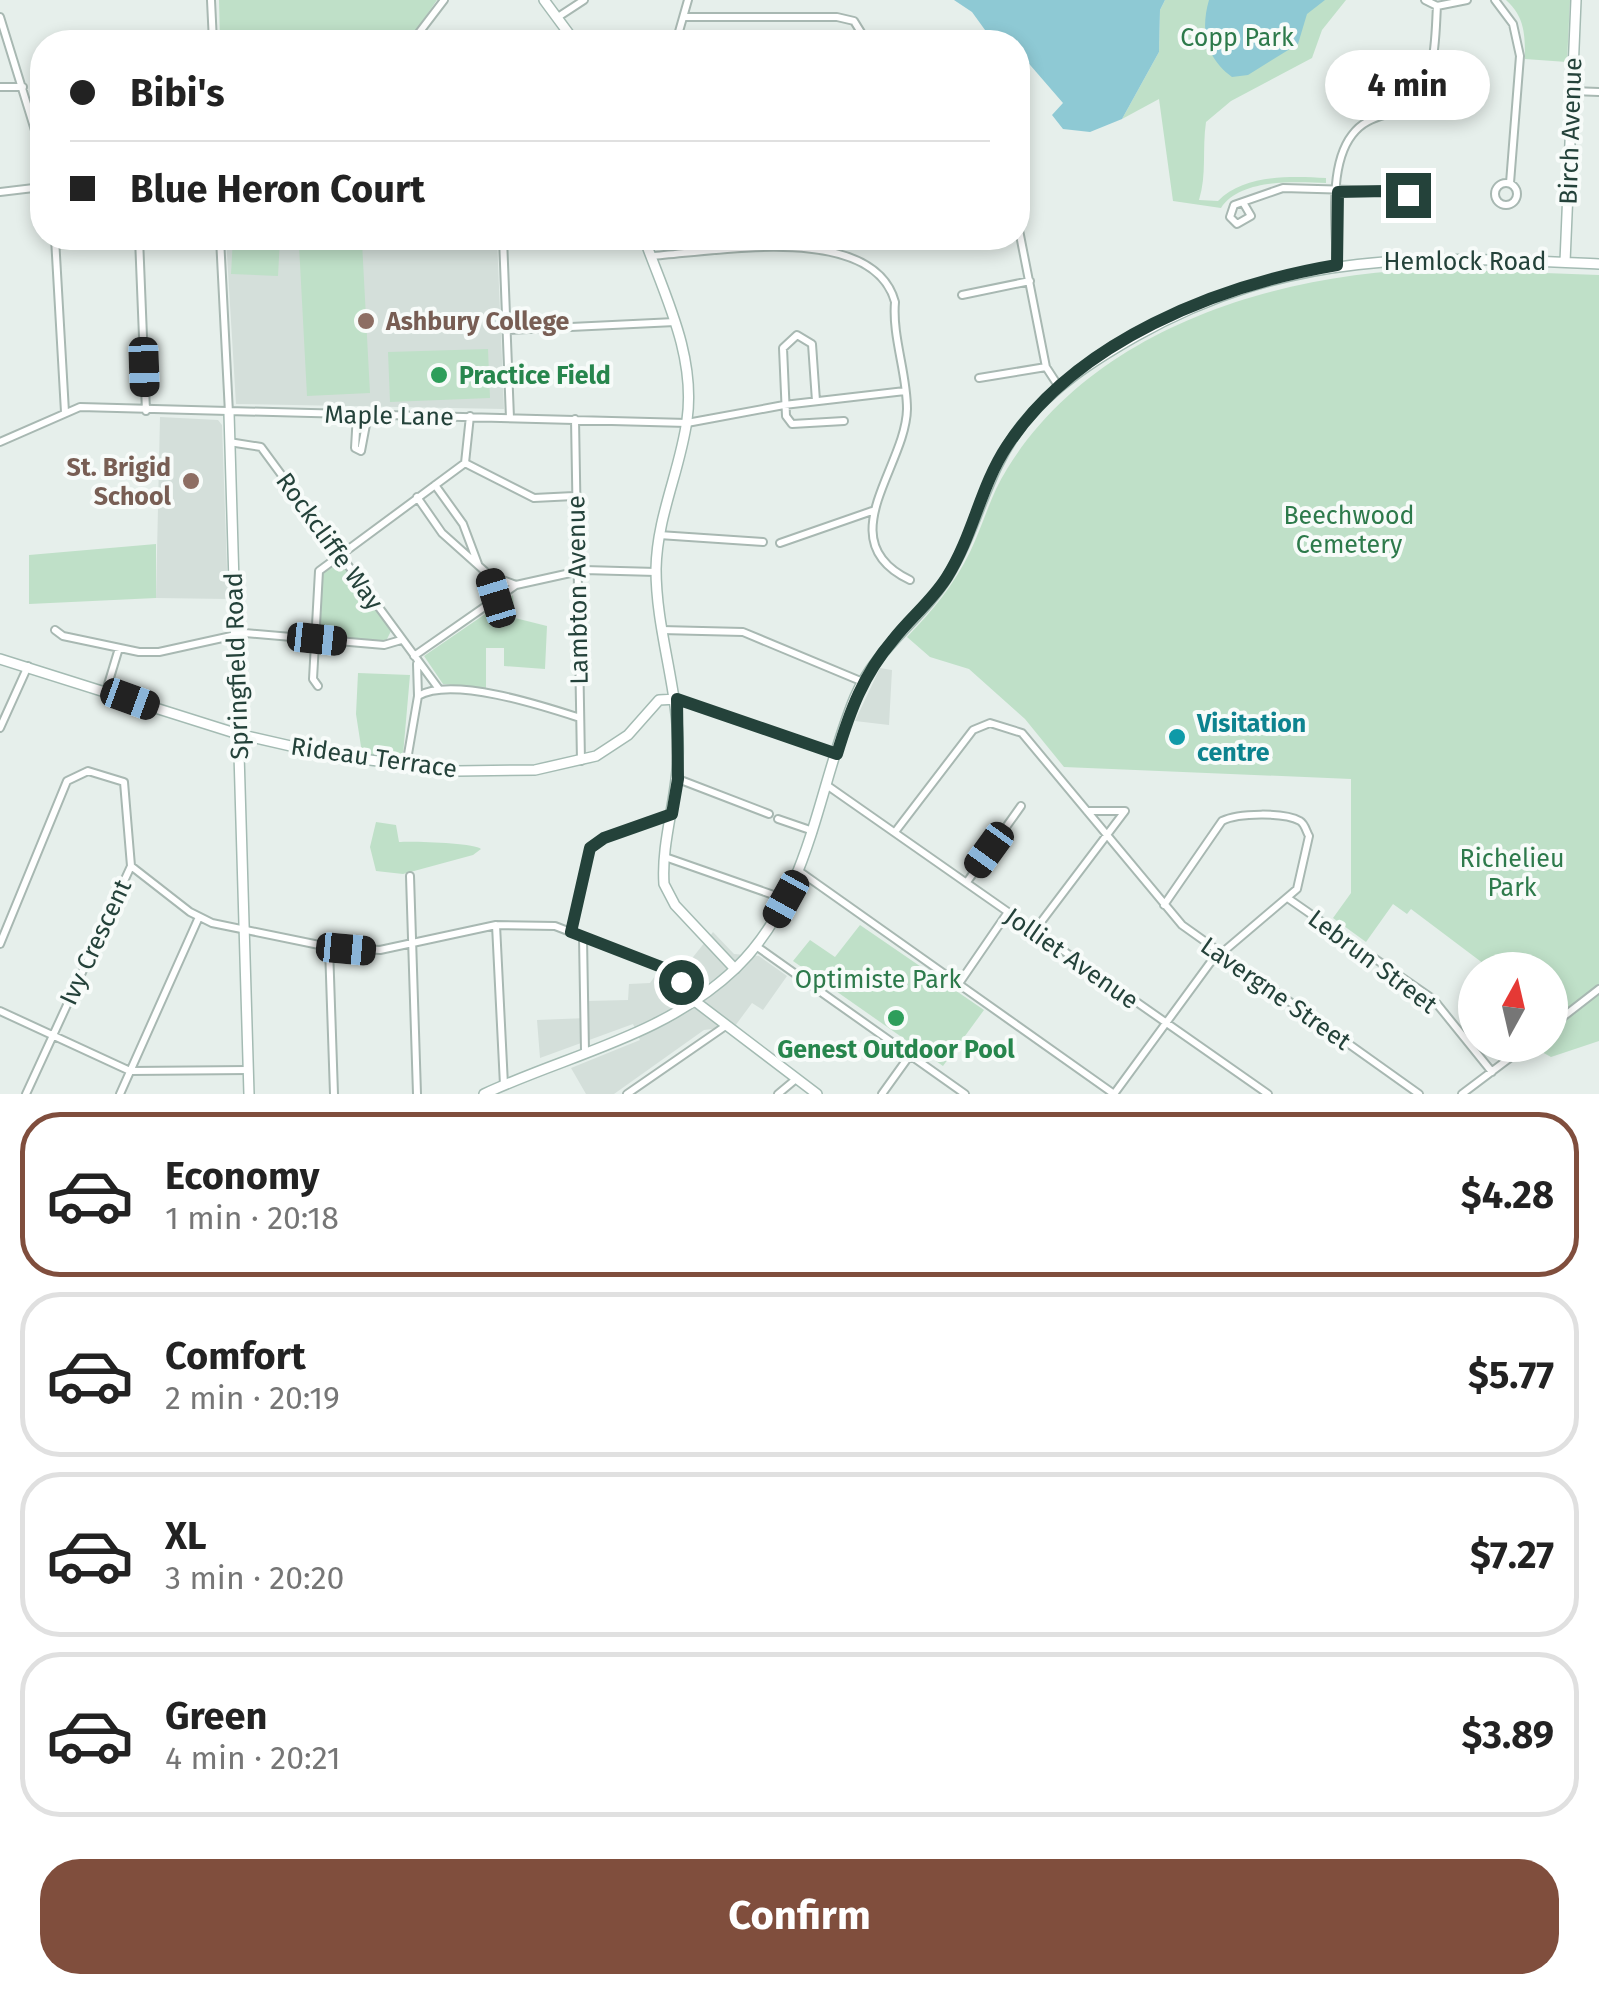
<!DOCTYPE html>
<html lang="en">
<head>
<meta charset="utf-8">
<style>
	:root { --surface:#fff; --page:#f6f6f6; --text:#222; --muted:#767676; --line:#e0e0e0; --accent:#804e3d }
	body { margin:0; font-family:"Fira Sans",sans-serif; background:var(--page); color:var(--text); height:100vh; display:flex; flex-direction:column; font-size:38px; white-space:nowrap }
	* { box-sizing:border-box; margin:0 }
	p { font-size:32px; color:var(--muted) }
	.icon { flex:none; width:55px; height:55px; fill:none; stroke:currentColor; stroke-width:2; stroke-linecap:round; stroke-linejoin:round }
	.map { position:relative; height:1094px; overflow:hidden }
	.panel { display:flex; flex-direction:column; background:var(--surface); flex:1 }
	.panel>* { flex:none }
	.banner { position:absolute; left:30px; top:30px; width:1000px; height:220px; border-radius:40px; box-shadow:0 5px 15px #0003; display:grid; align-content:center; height:220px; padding:0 40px; background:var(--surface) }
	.needle { width:65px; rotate:8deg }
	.buttons { position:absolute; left:1458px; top:952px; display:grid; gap:20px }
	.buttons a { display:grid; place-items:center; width:110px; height:110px; border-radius:50%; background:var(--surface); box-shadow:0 5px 15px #0003; font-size:50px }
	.end { position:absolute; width:45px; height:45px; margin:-22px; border:12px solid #24423a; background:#fff; box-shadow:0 0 0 5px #fff }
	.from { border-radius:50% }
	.bubble { position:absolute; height:70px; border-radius:35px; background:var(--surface); box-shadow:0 5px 15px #0003; font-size:32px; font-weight:700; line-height:70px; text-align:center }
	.car { position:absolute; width:30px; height:60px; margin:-30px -15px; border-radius:12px; box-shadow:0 0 8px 2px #0007; background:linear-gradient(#222 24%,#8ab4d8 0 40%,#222 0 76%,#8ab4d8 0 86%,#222 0) }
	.banner b { display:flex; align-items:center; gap:35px; height:95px; font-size:38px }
	.banner b+b { border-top:2px solid var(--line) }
	.banner i { width:25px; height:25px; background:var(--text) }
	ul { padding:18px 0 0; list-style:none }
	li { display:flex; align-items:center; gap:30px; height:165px; margin:0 20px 15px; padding:0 20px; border:5px solid var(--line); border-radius:40px }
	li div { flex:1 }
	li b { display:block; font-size:38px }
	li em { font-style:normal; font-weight:700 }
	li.active { border-color:var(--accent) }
	li>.icon { width:90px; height:90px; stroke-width:1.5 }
	.action { display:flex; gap:20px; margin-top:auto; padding:20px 40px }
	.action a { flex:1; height:115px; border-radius:40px; background:var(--accent); color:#fff; font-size:40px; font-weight:700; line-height:115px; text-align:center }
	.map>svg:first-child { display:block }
</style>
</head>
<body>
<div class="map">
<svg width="1599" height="1094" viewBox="0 0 1599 1094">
	<rect width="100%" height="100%" fill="#e6efeb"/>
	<path fill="#d4dfda" d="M226,238H497L504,409L236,404Z
		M160,417L218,420L222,425L228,599L156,598Z
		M880,668L892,670L889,725L855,721Z
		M713,932L734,954L759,956L787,976L763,1010L752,1003L735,1026L704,1030L614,1094H586L571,1068L640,1040L633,1024L540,1058L537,1020L587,1018V1001L628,1000L629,984L650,983L657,973L674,981Z"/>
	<path fill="#bfe0c8" d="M219,0H437L408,42H220Z
		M1165,0H1346L1322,30L1312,58L1231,101L1206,122C1202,149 1207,175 1199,200L1218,201C1244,174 1292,176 1326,178V183C1295,182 1241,178 1221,208L1173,201L1159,99L1122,119L1159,52L1160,10Z
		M1506,0H1570L1567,62L1525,59C1525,35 1525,17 1506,0Z
		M233,238H280L278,276L231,274Z
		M362,242L370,393L307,396L299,245Z
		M1438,269L1599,275V1041L1551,1057L1540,1051L1533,1057L1524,1045H1550V970H1492L1411,909L1407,914L1393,904L1366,942L1333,918L1351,893V779L1064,767L1025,719L969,669L930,657L907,637C932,611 954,585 970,552C983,525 991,494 1007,469C1095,326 1281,272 1438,269Z
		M488,349L490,398L390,402L388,352Z
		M156,544V598L29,604V555Z
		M337,562L344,564L391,631L386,641L331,636L321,629V575Z
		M513,595L515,618L547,626L545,669L504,666V648H486V688L443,684L424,656Z
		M358,673L410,675L403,755L398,759L362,753L356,714Z
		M376,822L396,825L399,842C413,841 475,843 481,849L473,855L403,874L376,871L370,847Z
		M860,925L984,1010L943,1066L793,961L810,940L835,957Z"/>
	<path fill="#8ec9d4" d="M954,0H1165L1160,10L1159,52L1122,119L1090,132L1063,129L1052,115L1063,103L1018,51V42L993,41L972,12Z
		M1209,0H1325L1307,14L1298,44L1248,75L1232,77C1206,58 1200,31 1209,0Z"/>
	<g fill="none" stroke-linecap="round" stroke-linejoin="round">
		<defs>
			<path id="street" d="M211,0L213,42
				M1425,0L1437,6L1467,0
				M1495,0L1513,24L1520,56L1510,183
				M0,17L42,153
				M558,17L584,0
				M685,17H837L854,21L867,42
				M412,42L444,0
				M676,42L688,0
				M0,87H23
				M1572,91L1599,92
				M1386 192a11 11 0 1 1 22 0a11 11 0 1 1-22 0Z
				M1495 194a11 11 0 1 1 22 0a11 11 0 1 1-22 0Z
				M0,192L42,187
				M1244,204L1251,216L1237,224L1230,217L1234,205L1283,188L1386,191
				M1018,225L1046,367L1059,387
				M55,238L65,412
				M139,238L146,411
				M220,238L229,413
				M503,238L510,418
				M503,238H517
				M651,256C714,252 873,221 895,302C892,337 907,373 907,409C906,467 828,541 910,580
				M1337,265C1336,227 1328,166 1352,135C1367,115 1387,117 1406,106C1437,90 1435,36 1437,6
				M962,295L1030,281
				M507,330L675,322
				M979,378L1046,367
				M816,401L812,344L797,335L783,348L786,416L792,424L844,421
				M357,414L355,448L361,451L368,414
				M575,419L581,761
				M0,442L80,407L687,423L784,405L905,391
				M229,442L261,447L439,689
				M465,463L534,498L574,496
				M465,463L470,416
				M435,485L463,524L478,564
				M417,497L442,533L489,575
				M659,535L763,542
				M780,543L872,511
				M496,599L489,575L516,585
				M55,630L63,636L139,652H159L245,633L384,645L401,640
				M661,630L743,632L863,682
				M414,656L516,585L584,570L656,572
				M318,686L313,679L319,571L465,463
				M106,691L119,648
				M418,696C452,676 543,706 580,718
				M677,699L836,754
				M0,728L28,666
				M406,766L418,696L417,664
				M678,779L769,814
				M828,786L1268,1094
				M778,819L813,831
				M895,832L973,730L990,723L1022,733L1182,925L1419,1094
				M665,857L785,899
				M131,866L190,912L212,923L329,947L380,950L496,925L555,926L669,970L695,1001
				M799,871L1114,1094
				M410,876L417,1094
				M967,882L1021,806
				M1289,899L1433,999L1492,1072
				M496,925L504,1085
				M1035,930L1125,811H1087
				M571,932L590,848L604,838L672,814
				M583,938L585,1051
				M0,944L67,781L88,771L124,782L131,866L26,1094
				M756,946L965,1094
				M329,947L334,1094
				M960,982L1008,912
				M0,1011L130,1071L248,1070
				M1550,1027L1599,989
				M120,1094L199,917
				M627,1094L724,1027
				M778,1094L796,1079
				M882,1094L910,1055
				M1114,1094L1210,963L1297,889L1309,836C1306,831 1305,824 1300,821C1284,812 1238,813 1222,821L1164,905
				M1462,1094L1527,1045"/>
			<path id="secondary" d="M544,0L575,42
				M644,238C665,296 696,356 687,420C680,471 657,516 656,569C656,633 680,692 678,756C677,799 661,842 664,884L675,905L735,969
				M1565,262L1576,0
				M229,413L249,1094
				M0,659L238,734L330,755L457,771L535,770L596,756L628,735L659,700L677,699
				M696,1002L817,1094
				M484,1094C570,1054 665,1036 736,968C811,895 817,789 855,697C876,648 921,620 948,576C978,527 986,471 1022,425C1053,386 1094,360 1136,336C1293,248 1427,256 1599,264"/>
		</defs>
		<use href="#street" stroke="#a8b8b2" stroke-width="10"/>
		<use href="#secondary" stroke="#a4bbb3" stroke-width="12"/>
		<use href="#street" stroke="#fff" stroke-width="6"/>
		<use href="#secondary" stroke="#fff" stroke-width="9"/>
	</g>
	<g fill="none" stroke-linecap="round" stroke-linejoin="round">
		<path stroke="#24423a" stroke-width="12" d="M681,982L669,970L571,932L590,848L604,838L672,814L678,779L677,699L837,754C850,711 863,675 893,640C910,618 932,601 947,577C973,536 980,487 1007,446C1076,341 1218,285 1337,265L1338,192L1386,191L1390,201L1398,204L1408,195"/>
	</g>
	<g fill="#8d6e63" stroke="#f7fbf9" stroke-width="4">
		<circle cx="366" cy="321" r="10"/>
		<circle cx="191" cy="481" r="10"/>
	</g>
	<g fill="#2e9e5b" stroke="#f7fbf9" stroke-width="4">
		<circle cx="439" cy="375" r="10"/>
		<circle cx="896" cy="1018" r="10"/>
	</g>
	<circle fill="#0f9aa8" stroke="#f7fbf9" stroke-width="4" cx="1177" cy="737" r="10"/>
	<g text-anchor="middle" stroke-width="8" stroke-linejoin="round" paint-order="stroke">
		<g font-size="25" fill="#2d7a4b" stroke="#f7fbf9">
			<text x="1237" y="46">Copp Park</text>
			<text x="1349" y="524">Beechwood<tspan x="1349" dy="29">Cemetery</tspan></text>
			<text x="1512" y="867">Richelieu<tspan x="1512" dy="29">Park</tspan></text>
			<text x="878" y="988">Optimiste Park</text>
		</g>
		<g font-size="25" fill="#24423a" stroke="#f7fbf9">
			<text transform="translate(1570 131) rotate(-88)" y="9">Birch Avenue</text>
			<text x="1465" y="270">Hemlock Road</text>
			<text transform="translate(389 415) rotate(1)" y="9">Maple Lane</text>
			<text transform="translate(330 541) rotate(54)" y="9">Rockcliffe Way</text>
			<text transform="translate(577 590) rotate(-91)" y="9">Lambton Avenue</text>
			<text transform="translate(236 666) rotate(-92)" y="9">Springfield Road</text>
			<text transform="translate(374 757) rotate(8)" y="9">Rideau Terrace</text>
			<text transform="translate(95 942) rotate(-65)" y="9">Ivy Crescent</text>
			<text transform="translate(1072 958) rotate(35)" y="9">Jolliet Avenue</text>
			<text transform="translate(1373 961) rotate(37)" y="9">Lebrun Street</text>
			<text transform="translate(1276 993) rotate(35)" y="9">Lavergne Street</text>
		</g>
		<g font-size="25" font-weight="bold" fill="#785e54" stroke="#f7fbf9" text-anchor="start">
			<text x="386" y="330">Ashbury College</text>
			<text x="171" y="476" text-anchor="end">St. Brigid<tspan x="171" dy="29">School</tspan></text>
		</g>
		<g font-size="25" font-weight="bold" fill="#27864d" stroke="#f7fbf9" text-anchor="start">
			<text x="459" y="384">Practice Field</text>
			<text x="896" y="1058" text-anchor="middle">Genest Outdoor Pool</text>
		</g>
		<g font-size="25" font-weight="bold" fill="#0d838f" stroke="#f7fbf9" text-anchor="start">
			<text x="1197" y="732">Visitation<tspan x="1197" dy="29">centre</tspan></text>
		</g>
	</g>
</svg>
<div class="buttons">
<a><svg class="needle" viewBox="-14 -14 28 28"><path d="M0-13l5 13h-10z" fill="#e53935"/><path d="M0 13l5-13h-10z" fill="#767676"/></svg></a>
</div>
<i class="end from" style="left:681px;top:982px"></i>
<i class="end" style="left:1408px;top:195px"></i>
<div class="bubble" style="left:1325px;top:50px;width:165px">4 min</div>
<i class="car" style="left:144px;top:367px;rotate:178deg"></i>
<i class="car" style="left:496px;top:598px;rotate:343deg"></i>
<i class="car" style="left:317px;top:639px;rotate:96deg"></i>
<i class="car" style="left:130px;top:699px;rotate:110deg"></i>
<i class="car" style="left:989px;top:850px;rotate:216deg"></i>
<i class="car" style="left:786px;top:899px;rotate:209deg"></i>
<i class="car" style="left:346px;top:949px;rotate:95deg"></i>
<div class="banner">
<b><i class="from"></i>Bibi's</b>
<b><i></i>Blue Heron Court</b>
</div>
</div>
<section class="panel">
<ul>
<li class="active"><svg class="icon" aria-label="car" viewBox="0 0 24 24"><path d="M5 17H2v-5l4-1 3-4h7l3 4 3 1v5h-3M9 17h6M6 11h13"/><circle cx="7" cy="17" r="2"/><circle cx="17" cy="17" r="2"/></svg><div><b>Economy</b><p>1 min · 20:18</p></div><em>$4.28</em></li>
<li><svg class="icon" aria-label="car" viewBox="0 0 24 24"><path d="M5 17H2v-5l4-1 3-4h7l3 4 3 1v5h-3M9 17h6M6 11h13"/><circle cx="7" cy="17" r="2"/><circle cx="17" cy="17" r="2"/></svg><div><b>Comfort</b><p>2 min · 20:19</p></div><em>$5.77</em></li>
<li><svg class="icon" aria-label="car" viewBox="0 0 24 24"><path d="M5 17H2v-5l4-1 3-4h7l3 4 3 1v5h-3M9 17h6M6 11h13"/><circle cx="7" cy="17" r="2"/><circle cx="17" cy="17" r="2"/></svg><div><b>XL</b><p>3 min · 20:20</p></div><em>$7.27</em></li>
<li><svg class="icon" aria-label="car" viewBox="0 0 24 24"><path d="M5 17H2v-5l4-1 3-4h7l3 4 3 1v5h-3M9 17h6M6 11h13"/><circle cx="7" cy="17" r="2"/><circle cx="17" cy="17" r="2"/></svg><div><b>Green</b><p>4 min · 20:21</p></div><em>$3.89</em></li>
</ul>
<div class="action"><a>Confirm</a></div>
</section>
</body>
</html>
